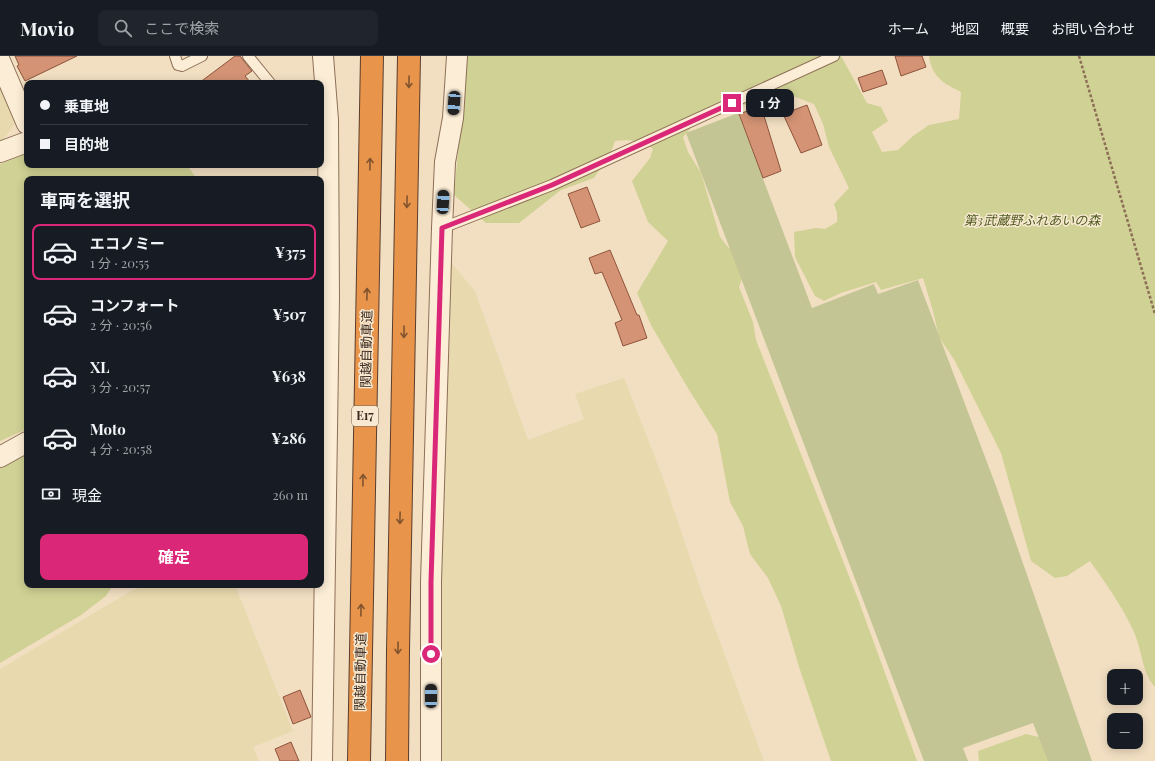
<!DOCTYPE html>
<html lang="ja">
<head>
<meta charset="utf-8">
<style>
	:root { --surface:#171b24; --page:#20242c; --text:#f1f3f6; --muted:#9ea1a6; --line:#363941; --accent:#db2777 }
	body { margin:0; font-family:"Playfair Display","Noto Sans JP",serif; background:var(--page); color:var(--text); height:100vh; display:flex; flex-direction:column; font-size:15px; white-space:nowrap }
	* { box-sizing:border-box; margin:0 }
	p { font-size:13px; color:var(--muted) }
	.icon { flex:none; width:22px; height:22px; fill:none; stroke:currentColor; stroke-width:2; stroke-linecap:round; stroke-linejoin:round }
	.map { position:relative; flex:1; overflow:hidden }
	.drawer { position:absolute; left:24px; top:120px; width:300px; height:412px; display:flex; flex-direction:column; background:var(--surface); border-radius:8px; box-shadow:0 2px 10px #0003 }
	.drawer>* { flex:none }
	.banner { position:absolute; left:24px; top:24px; width:300px; height:88px; border-radius:8px; box-shadow:0 2px 10px #0003; display:grid; align-content:center; height:88px; padding:0 16px; background:var(--surface) }
	.fabs { position:absolute; left:1107px; top:613px; display:grid; gap:8px }
	.fabs a { display:grid; place-items:center; width:36px; height:36px; border-radius:8px; background:var(--surface); box-shadow:0 2px 10px #0003; font-size:20px }
	.end { position:absolute; width:18px; height:18px; margin:-9px; border:5px solid #db2777; background:#fff; box-shadow:0 0 0 2px #fff }
	.from { border-radius:50% }
	.bubble { position:absolute; height:28px; border-radius:8px; background:var(--surface); box-shadow:0 2px 10px #0003; font-size:13px; font-weight:700; line-height:28px; text-align:center }
	.car { position:absolute; width:12px; height:24px; margin:-12px -6px; border-radius:5px; box-shadow:0 0 3px 1px #0007; background:linear-gradient(#222 24%,#8ab4d8 0 40%,#222 0 76%,#8ab4d8 0 86%,#222 0) }
	.banner b { display:flex; align-items:center; gap:14px; height:38px; font-size:15px }
	.banner b+b { border-top:1px solid var(--line) }
	.banner i { width:10px; height:10px; background:var(--text) }
	ul { padding:0; list-style:none }
	li { display:flex; align-items:center; gap:12px; height:56px; margin:0 8px 6px; padding:0 8px; border:2px solid transparent; border-radius:8px }
	li div { flex:1 }
	li b { display:block; font-size:15px }
	li em { font-style:normal; font-weight:700 }
	li.current { border-color:var(--accent) }
	li>.icon { width:36px; height:36px; stroke-width:1.5 }
	h2 { padding:0 16px; font-size:18px; line-height:48px }
	.pay { display:flex; align-items:center; gap:10px; height:44px; padding:0 16px; font-size:15px }
	.pay p { margin-inline-start:auto }
	.button { display:flex; gap:8px; margin-top:auto; padding:8px 16px }
	.button a { flex:1; height:46px; border-radius:8px; background:var(--accent); color:#fff; font-size:16px; font-weight:700; line-height:46px; text-align:center }
	header { display:flex; align-items:center; gap:24px; box-sizing:border-box; height:56px; padding:0 20px; background:var(--surface); border-bottom:1px solid var(--line) }
	header strong { font-size:19px }
	nav { display:flex; gap:22px; margin-inline-start:auto; font-size:14px }
	.search { width:280px; height:36px; background:var(--page); display:flex; align-items:center; gap:10px; box-sizing:border-box; padding:0 14px; border-radius:8px; color:var(--muted); font-size:15px }
	.map>svg:first-child { display:block }
</style>
</head>
<body>
<header>
<strong>Movio</strong>
<div class="search"><svg class="icon" aria-label="search" viewBox="0 0 24 24"><circle cx="10" cy="10" r="6"/><path d="M15 15l6 6"/></svg>ここで検索</div>
<nav><a>ホーム</a><a>地図</a><a>概要</a><a>お問い合わせ</a></nav>
</header>
<div class="map">
<svg width="1155" height="705" viewBox="0 0 1155 705">
	<rect width="100%" height="100%" fill="#f2dfc2"/>
	<path fill="#e8d9ae" d="M0,26L18,64L3,84L0,85Z
		M447,202L475,235L528,384L584,363L575,338L624,322L663,422L703,540L764,705H440V460Z
		M147,529H235L293,675L253,691L259,705H0V613L131,535Z"/>
	<path fill="#d0d194" d="M467,0H841L867,47L881,51L888,65L872,76L882,96L898,94L913,80L929,69L959,63L961,36C943,27 932,21 929,0H1155V631C1142,617 1142,594 1134,576C1122,550 1107,529 1090,505L1067,520L1055,522L1031,505L1001,397L955,305L939,281L933,255L923,222L881,234L876,226L841,237L824,245L815,240L795,201L794,176L816,172L825,173L837,166V157L834,148L849,132L829,91L823,68L814,48L793,40L762,42L694,69L683,81L688,96L701,117L720,181L728,191L737,198L744,216L739,231L753,266L756,284L858,543L917,705H831L800,614L781,550L768,522L750,498L743,470L730,446L717,378L689,334L651,269L637,237L668,185L648,166L632,125L650,102L653,93C644,85 627,83 615,85L610,99L594,122L561,134L519,167H486L454,139Z
		M27,97V109H187L197,123H27V373L0,385V108Z
		M27,393V529H113L106,540L81,559L0,607V407Z
		M1026,678L1047,683L1052,705H979L978,695Z"/>
	<path fill="#c4c594" d="M738,57L812,252L874,228L878,238L918,224L996,430L1092,705H1048L1033,667L963,692L968,705H924L686,77Z"/>
	<path fill="#d39374" stroke="#8e543b" d="M15,0H77L25,25L17,10L19,9Z
		M235,0H240L252,15L245,20L251,27H199Z
		M895,0H922L926,11L901,20Z
		M882,14L887,28L863,36L858,22Z
		M807,49L822,89L801,97L783,58Z
		M761,50L781,115L763,122L739,58Z
		M587,131L600,165L581,172L568,138Z
		M610,194L637,259H639L647,282L623,290L615,267L622,264L602,216L595,218L589,202Z
		M300,634L311,661L293,668L283,641Z
		M291,686L299,705H280L275,693Z"/>
	<g fill="none" stroke-linecap="round" stroke-linejoin="round">
		<defs>
			<path id="service" d="M175,0L178,9L182,10L202,0
				M248,0L270,27
				M442,172L552,129L834,0"/>
			<path id="minor" d="M0,5L27,68
				M0,96L27,86
				M0,401L27,386
				M322,705L329,241L328,64L323,0
				M431,705V526L442,172L445,106L453,62L457,0"/>
			<path id="motorway" d="M359,705L372,0
				M397,705L398,595L409,0"/>
		</defs>
		<use href="#service" stroke="#8d6f57" stroke-width="12"/>
		<use href="#minor" stroke="#8d6f57" stroke-width="22"/>
		<use href="#motorway" stroke="#5b3d2c" stroke-width="24"/>
		<path stroke="#8d6f57" stroke-width="2.5" stroke-dasharray="3 2" stroke-linecap="butt" d="M1079,0L1155,258"/>
		<use href="#service" stroke="#fcedd6" stroke-width="10"/>
		<use href="#minor" stroke="#fcedd6" stroke-width="20"/>
		<use href="#motorway" stroke="#e8944b" stroke-width="22"/>
	</g>
	<defs><path id="oneway-shaft" d="M-6 0H5M1.5-3L5.5 0L1.5 3" fill="none" stroke-width="1.6" stroke-linecap="round" stroke-linejoin="round"/></defs>
	<g stroke="#81542f">
		<use href="#oneway-shaft" transform="translate(409 26) rotate(91)"/>
		<use href="#oneway-shaft" transform="translate(370 108) rotate(-89)"/>
		<use href="#oneway-shaft" transform="translate(407 146) rotate(91)"/>
		<use href="#oneway-shaft" transform="translate(367 238) rotate(-89)"/>
		<use href="#oneway-shaft" transform="translate(404 276) rotate(91)"/>
		<use href="#oneway-shaft" transform="translate(363 424) rotate(-89)"/>
		<use href="#oneway-shaft" transform="translate(400 462) rotate(91)"/>
		<use href="#oneway-shaft" transform="translate(361 554) rotate(-89)"/>
		<use href="#oneway-shaft" transform="translate(398 592) rotate(91)"/>
	</g>
	<g fill="none" stroke-linecap="round" stroke-linejoin="round">
		<path stroke="#db2777" stroke-width="5" d="M431,598V526L442,172L552,129L732,47"/>
	</g>
	<g text-anchor="middle" stroke-width="3" stroke-linejoin="round" paint-order="stroke">
		<rect fill="#f8ead2" stroke="#746353" stroke-width="1" x="352" y="350" width="26" height="20" rx="3"/>
		<g font-size="12" font-weight="bold" fill="#3c291d">
			<text x="365" y="364">E17</text>
		</g>
		<g font-size="13" font-style="italic" fill="#515a21" stroke="#f8ead2">
			<text x="1032" y="169">第3武蔵野ふれあいの森</text>
		</g>
		<g font-size="13" fill="#3c291d" stroke="#f8ead2">
			<text transform="translate(366 293) rotate(-89)" y="5">関越自動車道</text>
			<text transform="translate(360 616) rotate(-89)" y="5">関越自動車道</text>
		</g>
	</g>
</svg>
<div class="fabs">
<a>+</a>
<a>−</a>
</div>
<i class="end from" style="left:431px;top:598px"></i>
<i class="end" style="left:732px;top:47px"></i>
<div class="bubble" style="left:746px;top:33px;width:48px">1 分</div>
<i class="car" style="left:454px;top:47px;rotate:184deg"></i>
<i class="car" style="left:443px;top:146px;rotate:3deg"></i>
<i class="car" style="left:431px;top:640px;rotate:0deg"></i>
<div class="banner">
<b><i class="from"></i>乗車地</b>
<b><i></i>目的地</b>
</div>
<section class="drawer">
<h2>車両を選択</h2>
<ul>
<li class="current"><svg class="icon" aria-label="car" viewBox="0 0 24 24"><path d="M5 17H2v-5l4-1 3-4h7l3 4 3 1v5h-3M9 17h6M6 11h13"/><circle cx="7" cy="17" r="2"/><circle cx="17" cy="17" r="2"/></svg><div><b>エコノミー</b><p>1 分 · 20:55</p></div><em>¥375</em></li>
<li><svg class="icon" aria-label="car" viewBox="0 0 24 24"><path d="M5 17H2v-5l4-1 3-4h7l3 4 3 1v5h-3M9 17h6M6 11h13"/><circle cx="7" cy="17" r="2"/><circle cx="17" cy="17" r="2"/></svg><div><b>コンフォート</b><p>2 分 · 20:56</p></div><em>¥507</em></li>
<li><svg class="icon" aria-label="car" viewBox="0 0 24 24"><path d="M5 17H2v-5l4-1 3-4h7l3 4 3 1v5h-3M9 17h6M6 11h13"/><circle cx="7" cy="17" r="2"/><circle cx="17" cy="17" r="2"/></svg><div><b>XL</b><p>3 分 · 20:57</p></div><em>¥638</em></li>
<li><svg class="icon" aria-label="car" viewBox="0 0 24 24"><path d="M5 17H2v-5l4-1 3-4h7l3 4 3 1v5h-3M9 17h6M6 11h13"/><circle cx="7" cy="17" r="2"/><circle cx="17" cy="17" r="2"/></svg><div><b>Moto</b><p>4 分 · 20:58</p></div><em>¥286</em></li>
</ul>
<div class="pay"><svg class="icon" aria-label="cash" viewBox="0 0 24 24"><path d="M3 7h18v10H3z"/><circle cx="12" cy="12" r="2"/></svg>現金<p>260 m</p></div>
<div class="button"><a>確定</a></div>
</section>
</div>
</body>
</html>
